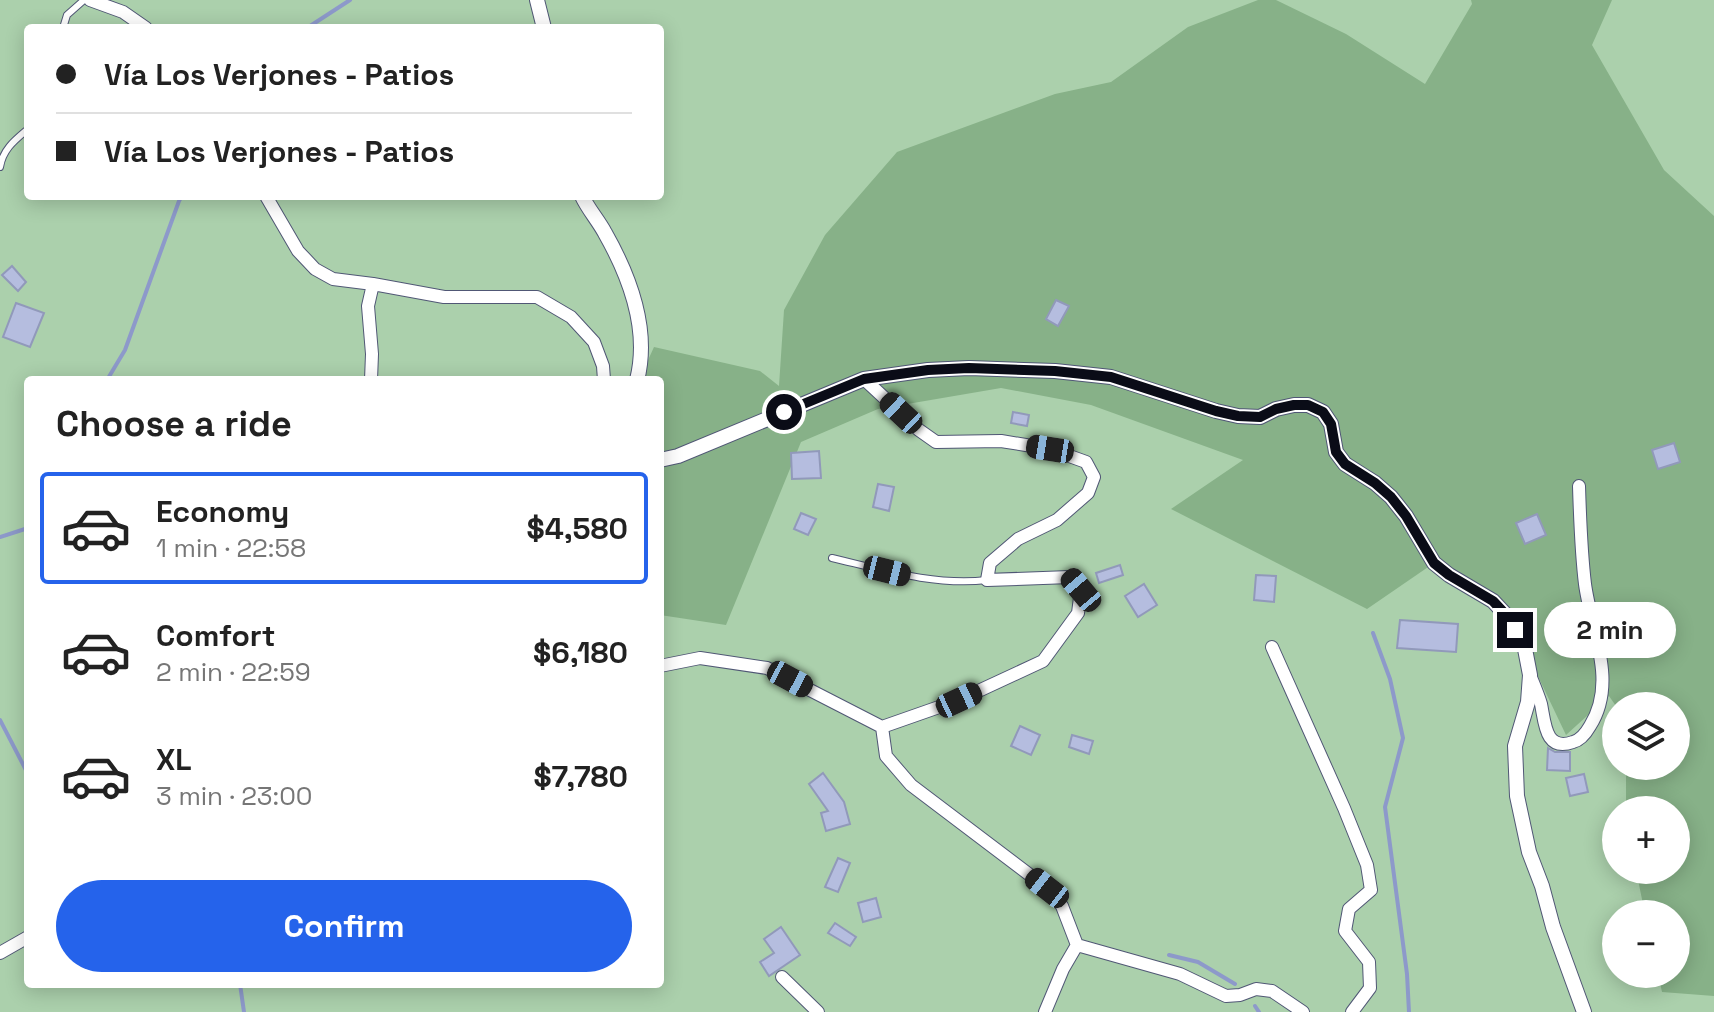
<!DOCTYPE html>
<html lang="en">
<head>
<meta charset="utf-8">
<style>
	:root { --surface:#fff; --page:#f6f6f6; --text:#222; --muted:#767676; --line:#e0e0e0; --accent:#2563eb }
	body { margin:0; font-family:"Space Grotesk",sans-serif; background:var(--page); color:var(--text); height:100vh; display:flex; flex-direction:column; font-size:30px; white-space:nowrap }
	* { box-sizing:border-box; margin:0 }
	p { font-size:26px; color:var(--muted) }
	.icon { flex:none; width:44px; height:44px; fill:none; stroke:currentColor; stroke-width:2; stroke-linecap:round; stroke-linejoin:round }
	.map { position:relative; flex:1; overflow:hidden }
	.side { position:absolute; left:24px; top:376px; width:640px; height:612px; display:flex; flex-direction:column; background:var(--surface); border-radius:8px; box-shadow:0 4px 20px #0003 }
	.side>* { flex:none }
	.banner { position:absolute; left:24px; top:24px; width:640px; height:176px; border-radius:8px; box-shadow:0 4px 20px #0003; display:grid; align-content:center; height:176px; padding:0 32px; background:var(--surface) }
	.controls { position:absolute; left:1602px; top:692px; display:grid; gap:16px }
	.controls a { display:grid; place-items:center; width:88px; height:88px; border-radius:50%; background:var(--surface); box-shadow:0 4px 20px #0003; font-size:40px }
	.end { position:absolute; width:36px; height:36px; margin:-18px; border:10px solid #0a0c17; background:#fff; box-shadow:0 0 0 4px #fff }
	.from { border-radius:50% }
	.bubble { position:absolute; height:56px; border-radius:28px; background:var(--surface); box-shadow:0 4px 20px #0003; font-size:26px; font-weight:600; line-height:56px; text-align:center }
	.car { position:absolute; width:24px; height:48px; margin:-24px -12px; border-radius:10px; box-shadow:0 0 6px 2px #0007; background:linear-gradient(#222 24%,#8ab4d8 0 40%,#222 0 76%,#8ab4d8 0 86%,#222 0) }
	.banner b { display:flex; align-items:center; gap:28px; height:76px; font-size:30px }
	.banner b+b { border-top:2px solid var(--line) }
	.banner i { width:20px; height:20px; background:var(--text) }
	ul { padding:0; list-style:none }
	li { display:flex; align-items:center; gap:24px; height:112px; margin:0 16px 12px; padding:0 16px; border:4px solid transparent; border-radius:8px }
	li div { flex:1 }
	li b { display:block; font-size:30px }
	li em { font-style:normal; font-weight:600 }
	li.on { border-color:var(--accent) }
	li>.icon { width:72px; height:72px; stroke-width:1.5 }
	h2 { padding:0 32px; font-size:36px; line-height:96px }
	.action { display:flex; gap:16px; margin-top:auto; padding:16px 32px }
	.action a { flex:1; height:92px; border-radius:48px; background:var(--accent); color:#fff; font-size:32px; font-weight:600; line-height:92px; text-align:center }
	.map>svg:first-child { display:block }
</style>
</head>
<body>
<div class="map">
<svg width="1714" height="1012" viewBox="0 0 1714 1012">
	<rect width="100%" height="100%" fill="#d9e0fc"/>
	<path fill="#abd0ac" fill-rule="evenodd" d="M0,0H1714V1012H0ZM28,28H660V196H28ZM28,380H660V984H28ZM1616,706H1676V766H1616ZM1616,810H1676V870H1616ZM1616,914H1676V974H1616Z"/>
	<path fill="#87b188" d="M1258,0H1276L1346,34L1425,84L1472,4L1471,0H1612L1592,45L1664,170L1714,216V996L1662,992L1658,974H1676V914H1645L1636,870H1676V810H1626V766H1676V706H1616L1609,696L1566,735L1525,649L1507,616L1434,563L1367,609L1171,509L1243,460L1091,405L1001,388L878,409L801,442L726,625L660,615V380H639L654,347L760,371L779,386L784,310L825,235L897,152L1055,94L1111,82L1188,27Z"/>
	<g fill="none" stroke-linecap="round" stroke-linejoin="round">
		<path stroke="#8d99ca" stroke-width="4" d="M307,28L350,0
			M107,380L125,350L179,201L182,196
			M0,537L28,528
			M1373,633L1390,679L1403,738L1385,807L1407,974L1409,1012
			M0,720L28,774
			M1169,955L1198,962L1235,984
			M240,984L244,1012
			M1255,1006L1259,1012"/>
	</g>
	<path fill="#b5bddf" stroke="#9199ba" stroke-width="2" d="M12,266L26,282L18,291L2,275Z
		M1056,300L1069,306L1058,326L1046,319Z
		M16,303L44,313L30,347L3,337Z
		M1013,412L1029,415L1027,426L1011,423Z
		M1674,443L1680,462L1658,469L1652,450Z
		M819,451L821,478L792,479L791,453Z
		M878,484L894,487L889,511L873,507Z
		M801,513L816,519L808,535L794,529Z
		M1537,514L1546,535L1525,544L1516,523Z
		M1120,565L1123,575L1099,583L1096,573Z
		M1256,575L1276,576L1274,602L1254,600Z
		M1144,584L1157,605L1138,617L1125,596Z
		M1400,620L1458,624L1456,652L1397,648Z
		M1020,726L1040,735L1031,755L1011,746Z
		M1072,735L1093,741L1089,754L1069,747Z
		M1548,748L1555,752H1570V771L1547,770Z
		M823,773L844,802L850,824L826,831L821,813L828,811L809,784Z
		M1584,774L1588,792L1570,796L1566,778Z
		M838,858L850,863L838,892L825,887Z
		M876,898L881,917L863,922L858,903Z
		M835,923L856,937L850,946L828,933Z
		M781,927L800,955L769,976L760,962L774,953L764,939Z"/>
	<g fill="none" stroke-linecap="round" stroke-linejoin="round">
		<defs>
			<path id="service" d="M63,28L67,15L84,0
				M0,167C3,149 15,140 28,129
				M832,558C883,570 935,586 987,580"/>
			<path id="minor" d="M90,0L123,12L146,28
				M266,196L298,251L315,269L333,279L373,284L444,297H537L571,317L594,342L603,366L604,380
				M371,380L372,354L368,306L373,284
				M1272,647L1344,808L1367,865L1371,890L1349,909L1345,931L1369,962L1370,988L1352,1012
				M660,666L700,658L767,668L882,727L959,700L1043,661L1078,613L1081,590L1070,577L987,580L990,563L1018,539L1057,520L1088,493L1094,477L1086,462L1050,449L1001,441L936,442L919,430L864,379
				M1530,675C1534,685 1538,694 1541,704C1545,723 1545,752 1573,742C1581,740 1586,733 1590,726C1618,682 1591,630 1585,584C1581,551 1580,519 1579,486
				M882,727L886,756L911,785L1047,888L1062,906L1077,945
				M1077,945L1180,974L1226,996L1240,995L1256,989L1272,991L1303,1012
				M0,953L28,937
				M782,977L818,1012
				M1045,1012L1063,969L1077,945"/>
			<path id="tertiary" d="M537,0L544,28
				M582,196C588,209 598,220 605,233C630,277 650,329 637,380
				M660,460L678,456L864,379L928,370L969,368L1055,371L1111,377L1216,411L1238,416L1260,417L1276,409L1294,405H1308L1323,412L1331,424L1336,452L1345,464L1375,483L1391,497L1406,516L1434,563L1449,575L1493,601L1507,616L1525,649L1530,675L1528,702L1515,746L1517,796L1529,852L1542,886L1553,927L1584,1012"/>
		</defs>
		<use href="#service" stroke="#505775" stroke-width="8"/>
		<use href="#minor" stroke="#505775" stroke-width="14"/>
		<use href="#tertiary" stroke="#505775" stroke-width="16"/>
		<use href="#service" stroke="#fff" stroke-width="6"/>
		<use href="#minor" stroke="#fff" stroke-width="12"/>
		<use href="#tertiary" stroke="#fff" stroke-width="14"/>
	</g>
	<g fill="none" stroke-linecap="round" stroke-linejoin="round">
		<path stroke="#0a0c17" stroke-width="10" d="M784,412L864,379L928,370L969,368L1055,371L1111,377L1216,411L1238,416L1260,417L1276,409L1294,405H1308L1323,412L1331,424L1336,452L1345,464L1375,483L1391,497L1406,516L1434,563L1449,575L1493,601L1507,616L1515,630"/>
	</g>
</svg>
<div class="controls">
<a><svg class="icon" aria-label="layers" viewBox="0 0 24 24"><path d="M12 4l9 5-9 5-9-5zM3 14l9 5 9-5"/></svg></a>
<a>+</a>
<a>−</a>
</div>
<i class="end from" style="left:784px;top:412px"></i>
<i class="end" style="left:1515px;top:630px"></i>
<div class="bubble" style="left:1544px;top:602px;width:132px">2 min</div>
<i class="car" style="left:901px;top:413px;rotate:313deg"></i>
<i class="car" style="left:1050px;top:449px;rotate:279deg"></i>
<i class="car" style="left:887px;top:571px;rotate:104deg"></i>
<i class="car" style="left:1081px;top:590px;rotate:320deg"></i>
<i class="car" style="left:790px;top:679px;rotate:118deg"></i>
<i class="car" style="left:959px;top:700px;rotate:65deg"></i>
<i class="car" style="left:1047px;top:888px;rotate:308deg"></i>
<div class="banner">
<b><i class="from"></i>Vía Los Verjones - Patios</b>
<b><i></i>Vía Los Verjones - Patios</b>
</div>
<section class="side">
<h2>Choose a ride</h2>
<ul>
<li class="on"><svg class="icon" aria-label="car" viewBox="0 0 24 24"><path d="M5 17H2v-5l4-1 3-4h7l3 4 3 1v5h-3M9 17h6M6 11h13"/><circle cx="7" cy="17" r="2"/><circle cx="17" cy="17" r="2"/></svg><div><b>Economy</b><p>1 min · 22:58</p></div><em>$4,580</em></li>
<li><svg class="icon" aria-label="car" viewBox="0 0 24 24"><path d="M5 17H2v-5l4-1 3-4h7l3 4 3 1v5h-3M9 17h6M6 11h13"/><circle cx="7" cy="17" r="2"/><circle cx="17" cy="17" r="2"/></svg><div><b>Comfort</b><p>2 min · 22:59</p></div><em>$6,180</em></li>
<li><svg class="icon" aria-label="car" viewBox="0 0 24 24"><path d="M5 17H2v-5l4-1 3-4h7l3 4 3 1v5h-3M9 17h6M6 11h13"/><circle cx="7" cy="17" r="2"/><circle cx="17" cy="17" r="2"/></svg><div><b>XL</b><p>3 min · 23:00</p></div><em>$7,780</em></li>
</ul>
<div class="action"><a>Confirm</a></div>
</section>
</div>
</body>
</html>
